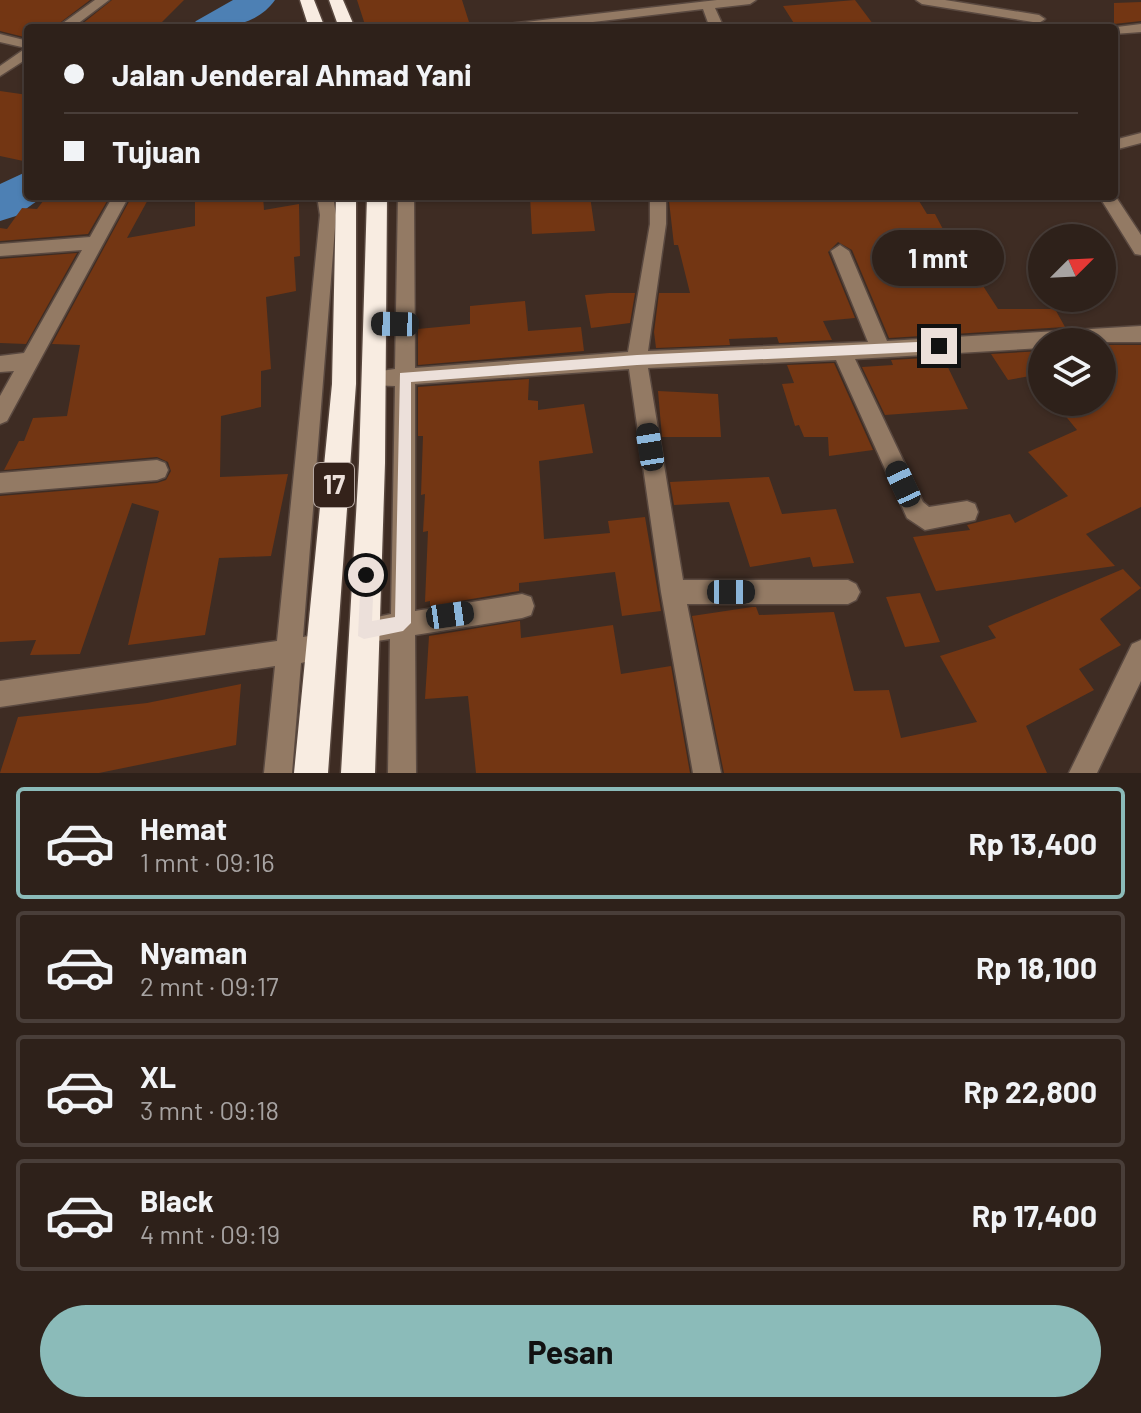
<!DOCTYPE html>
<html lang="id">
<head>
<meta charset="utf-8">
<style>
	:root { --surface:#2e211a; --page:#362923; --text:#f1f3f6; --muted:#a7a3a2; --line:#493e39; --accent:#8bbbb9 }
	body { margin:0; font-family:Barlow,sans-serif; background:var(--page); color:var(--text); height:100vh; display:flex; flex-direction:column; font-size:30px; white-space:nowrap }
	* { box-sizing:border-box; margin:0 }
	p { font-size:26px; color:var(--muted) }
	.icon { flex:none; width:44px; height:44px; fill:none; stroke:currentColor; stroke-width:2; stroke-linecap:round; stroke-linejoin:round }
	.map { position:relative; height:773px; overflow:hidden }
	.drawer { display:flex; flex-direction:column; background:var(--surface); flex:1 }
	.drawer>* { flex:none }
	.banner { position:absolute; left:24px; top:24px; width:1094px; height:176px; border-radius:8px; box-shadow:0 2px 6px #0004,0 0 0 2px var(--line); display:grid; align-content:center; height:176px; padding:0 40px; background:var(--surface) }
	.needle { width:52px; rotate:66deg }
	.controls { position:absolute; left:1028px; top:224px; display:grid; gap:16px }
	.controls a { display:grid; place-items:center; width:88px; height:88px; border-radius:50%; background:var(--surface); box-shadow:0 2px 6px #0004,0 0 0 2px var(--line); font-size:40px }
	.end { position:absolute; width:36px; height:36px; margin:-18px; border:10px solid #ece0da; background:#111; box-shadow:0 0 0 4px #111 }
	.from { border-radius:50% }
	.bubble { position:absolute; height:56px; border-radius:28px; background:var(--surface); box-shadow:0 2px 6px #0004,0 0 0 2px var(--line); font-size:26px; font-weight:700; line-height:56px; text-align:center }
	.car { position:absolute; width:24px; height:48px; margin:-24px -12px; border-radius:10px; box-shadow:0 0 6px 2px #0007; background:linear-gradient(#222 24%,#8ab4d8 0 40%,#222 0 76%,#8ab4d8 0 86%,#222 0) }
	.banner b { display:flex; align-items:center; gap:28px; height:76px; font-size:30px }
	.banner b+b { border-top:2px solid var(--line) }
	.banner i { width:20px; height:20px; background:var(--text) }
	ul { padding:14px 0 0; list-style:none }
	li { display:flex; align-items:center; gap:24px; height:112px; margin:0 16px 12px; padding:0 24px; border:4px solid var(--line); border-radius:8px }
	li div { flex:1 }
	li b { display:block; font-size:30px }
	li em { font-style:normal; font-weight:700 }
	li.current { border-color:var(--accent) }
	li>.icon { width:72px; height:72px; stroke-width:1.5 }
	.cta { display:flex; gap:16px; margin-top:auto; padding:16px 40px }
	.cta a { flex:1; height:92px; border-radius:48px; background:var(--accent); color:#111; font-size:32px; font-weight:700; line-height:92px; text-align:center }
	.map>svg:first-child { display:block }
</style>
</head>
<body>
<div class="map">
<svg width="1141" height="773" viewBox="0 0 1141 773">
	<rect width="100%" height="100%" fill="#3e2c23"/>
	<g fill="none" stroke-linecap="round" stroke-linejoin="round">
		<path fill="#4d80b4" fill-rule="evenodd" d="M233,0H275C255,28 221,28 190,28L196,21Z
			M28,171V196H44L16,216L0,221V184Z"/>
	</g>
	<path fill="#733613" d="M0,0H90L53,28H28V38L0,31Z
		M112,0H184L156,28H77Z
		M357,0H462L469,22L427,28H366Z
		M855,0L876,28H797L783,6Z
		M1141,2V21L1114,24V3Z
		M0,91L28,95V162L0,156Z
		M47,196H110L88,234L0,241V228L7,229L22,208L37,209Z
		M132,196H150L127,238L195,226V196H263L264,210L299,204L300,256L294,257L296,291L266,297L271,369L261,371V407L221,416L220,477L288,474L271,556L219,558L205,635L128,645L159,511L132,503L80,654L30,655L36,640L0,642V496L157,483L166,480L171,471L168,462L157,457L4,470L19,441H24L33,418L67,416L80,345L52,344Z
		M530,196H590L595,231L532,234Z
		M691,196H916L927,214H935L966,273L974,272L998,309H1055L1065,327L889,338L852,250L838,242L828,252L855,318L823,321L832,340L779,343L777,337L729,339L730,345L656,348L654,332L659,293H690L678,245H674L669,201L692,200Z
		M77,253L26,344L0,343V259Z
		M609,293H635L630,323L591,328L585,295Z
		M525,301L528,331L581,327L584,351L418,365V329L470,324V306Z
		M1102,345H1141V507L1086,534L1115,566L936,591L913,537L970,530L967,525L1010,514L1015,523L1068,496L1028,452L1077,430L1054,402H1102Z
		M1042,351V374L1008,380L991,354Z
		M943,357L968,409L885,415L862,367L893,365L891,360Z
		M834,363L873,450L829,456L828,437H804L799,425L795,426L782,384L794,383L787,365Z
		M529,379L528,400L538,401V410L584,404L593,453L539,461L544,539L610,533L608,521L645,517L661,611L622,616L615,572L519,583V591L430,606V601L425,602L428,531L423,532L425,494L421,495L423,436H418V387Z
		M658,391L718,394L721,437H662Z
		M769,477L782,514L836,509L854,563L813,567L810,557L750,567L729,502L674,505L670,482Z
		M1123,569L1141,588L1100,619L1121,645L1079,669L1094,690L1026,726L1047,773H724L692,616L752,607H756L759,615L834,612L854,691L889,690L901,738L977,722L940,656L996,638L988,626Z
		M920,593L940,642L905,647L886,597Z
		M520,621L521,638L613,625L621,674L671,666L690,773H476L468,696L425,699L429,636Z
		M241,684L236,745L99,773H0L18,717L147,703Z"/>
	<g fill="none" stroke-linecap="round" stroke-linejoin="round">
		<defs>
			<path id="minor" d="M95,0H109L72,28H56Z
				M717,0H756L750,4L715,8L724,28H710L703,9L542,28H501L508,24Z
				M916,0H945L1039,15L1045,19L1039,23L922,4Z
				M1141,24V32L1114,34V28H1109Z
				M0,34L28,41V58L0,76V66L26,48L0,42Z
				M1141,133V143L1114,150V140Z
				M1114,194L1141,235V255L1135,254L1099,196Z
				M113,196H129L7,421L0,424V396L14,371L0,372V356L24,353L82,250L0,256V244L90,237Z
				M317,196H333L336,215L303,637L321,634L330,638L334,647L330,656L301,663L292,773H264L275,666L0,707V681L277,641L320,215Z
				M398,196H414L415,368L628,352L650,224V196H666V224L648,351L868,342L831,251L840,245L849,251L887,341L1141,326V342H1042V348L855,359L923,502L929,507L967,501L975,504L978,512L975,520L925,530L907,518L836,360L648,368L683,580H848L856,584L860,592L856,600L848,604H687L721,773H693L661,592L629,369L415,384V611L522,594L531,597L534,606L531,615L522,618L415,635L416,773H388L390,639L364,643L355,640L352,631L355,622L391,614L395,386L367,385L364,379L367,373L395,369Z
				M157,460L165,463L168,470L165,477L157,480L0,493V473Z
				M1141,640V681L1097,773H1069L1132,644Z"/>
			<path id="highway" d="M300,0H314L325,28H309Z
				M329,0H343L355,28H339Z
				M336,196H356V384L328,773H294L332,384Z
				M367,196H387L385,463L375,773H341L359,463Z"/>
		</defs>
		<use href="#minor" stroke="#5a4940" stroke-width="3"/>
		<use href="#highway" stroke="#5a4940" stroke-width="3"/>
		<use href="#minor" fill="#937a64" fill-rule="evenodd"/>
		<use href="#highway" fill="#f8ece1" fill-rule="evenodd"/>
	</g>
	<path fill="#ece0da" d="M939,341L945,346L939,351L637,365L411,382V623L403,631L364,639L358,636L361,570L366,567L374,575L372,621L395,617L400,373L637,355Z"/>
	<g text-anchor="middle" stroke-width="6" stroke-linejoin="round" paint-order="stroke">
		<rect fill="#34221a" stroke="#b5a7a0" stroke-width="2" x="314" y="463" width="40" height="44" rx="6"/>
		<g font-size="26" font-weight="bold" fill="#ece0da">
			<text x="334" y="494">17</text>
		</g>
	</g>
</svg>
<div class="controls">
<a><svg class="needle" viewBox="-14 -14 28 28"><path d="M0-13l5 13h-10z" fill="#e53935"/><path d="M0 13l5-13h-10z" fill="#a7a3a2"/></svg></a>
<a><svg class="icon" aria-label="layers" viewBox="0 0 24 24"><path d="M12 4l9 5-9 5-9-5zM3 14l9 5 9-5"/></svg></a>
</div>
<i class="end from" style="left:366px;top:575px"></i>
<i class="end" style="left:939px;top:346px"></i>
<div class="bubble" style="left:872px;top:230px;width:132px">1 mnt</div>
<i class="car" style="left:395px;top:324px;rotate:271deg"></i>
<i class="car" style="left:650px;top:447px;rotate:351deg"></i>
<i class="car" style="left:903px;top:484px;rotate:335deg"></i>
<i class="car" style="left:731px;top:592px;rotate:90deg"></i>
<i class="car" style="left:450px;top:615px;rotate:82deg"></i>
<div class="banner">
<b><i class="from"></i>Jalan Jenderal Ahmad Yani</b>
<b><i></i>Tujuan</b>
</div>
</div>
<section class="drawer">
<ul>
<li class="current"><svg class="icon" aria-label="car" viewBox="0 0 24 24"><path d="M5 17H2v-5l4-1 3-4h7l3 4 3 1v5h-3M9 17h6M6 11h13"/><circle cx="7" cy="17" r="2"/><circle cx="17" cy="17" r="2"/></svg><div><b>Hemat</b><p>1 mnt · 09:16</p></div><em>Rp 13,400</em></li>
<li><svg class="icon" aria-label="car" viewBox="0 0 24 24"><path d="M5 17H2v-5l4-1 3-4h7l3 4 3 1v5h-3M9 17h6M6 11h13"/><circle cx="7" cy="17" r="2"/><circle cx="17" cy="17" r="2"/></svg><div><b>Nyaman</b><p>2 mnt · 09:17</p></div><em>Rp 18,100</em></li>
<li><svg class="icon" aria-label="car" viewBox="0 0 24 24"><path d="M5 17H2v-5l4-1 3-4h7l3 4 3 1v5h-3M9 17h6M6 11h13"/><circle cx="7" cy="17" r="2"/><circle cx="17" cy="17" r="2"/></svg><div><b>XL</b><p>3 mnt · 09:18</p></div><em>Rp 22,800</em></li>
<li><svg class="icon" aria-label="car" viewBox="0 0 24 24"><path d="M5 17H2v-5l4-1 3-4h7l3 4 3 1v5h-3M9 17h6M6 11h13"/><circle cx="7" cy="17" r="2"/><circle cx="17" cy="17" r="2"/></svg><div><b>Black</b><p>4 mnt · 09:19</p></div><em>Rp 17,400</em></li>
</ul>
<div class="cta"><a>Pesan</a></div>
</section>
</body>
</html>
